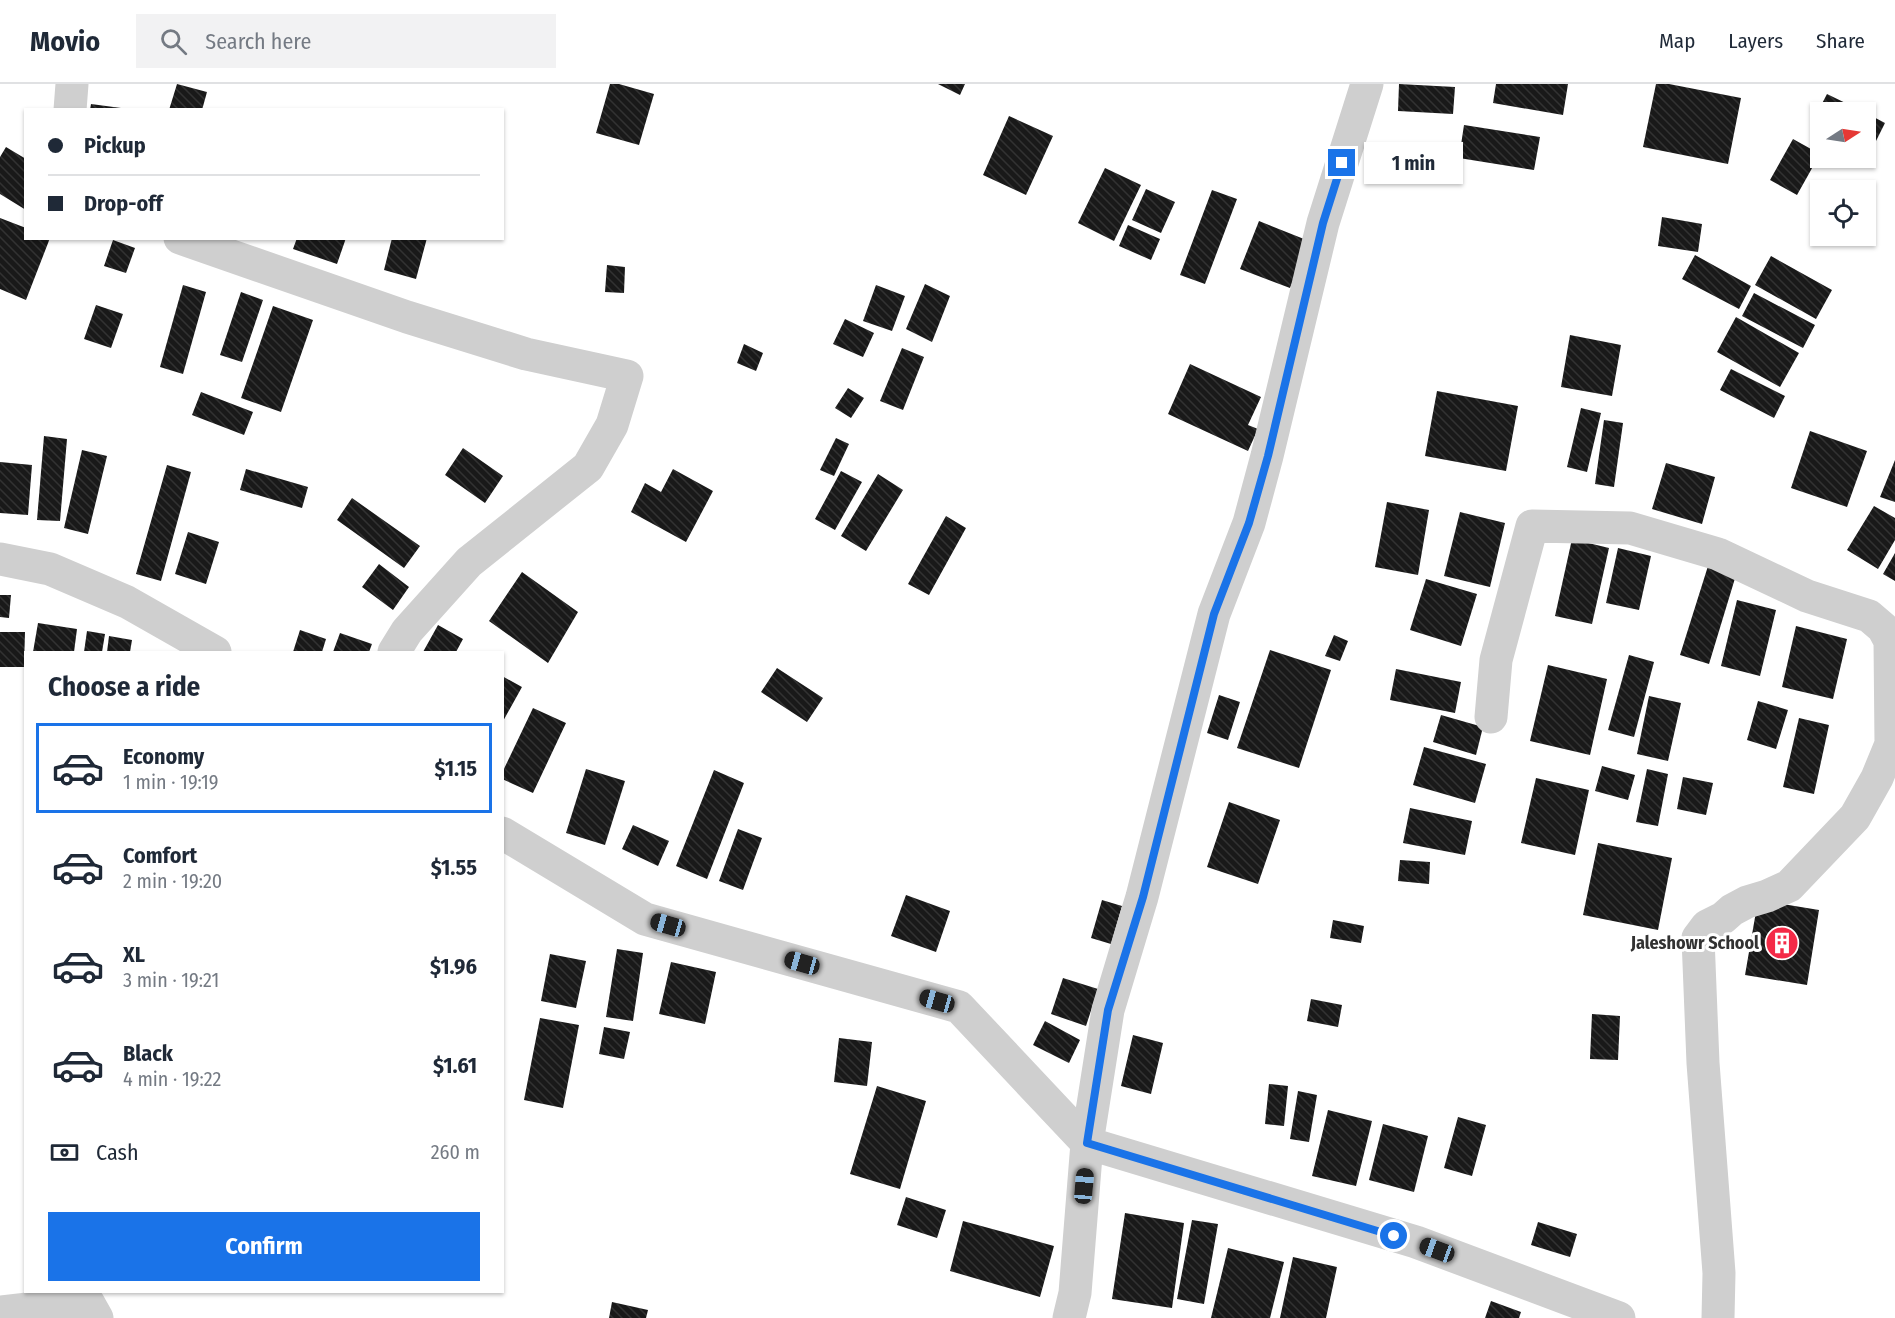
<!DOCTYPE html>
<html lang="en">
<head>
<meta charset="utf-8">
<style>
	:root { --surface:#fff; --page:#f2f2f3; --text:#1f2937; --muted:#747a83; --line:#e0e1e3; --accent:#1a73e8 }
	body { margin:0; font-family:"Fira Sans Condensed",sans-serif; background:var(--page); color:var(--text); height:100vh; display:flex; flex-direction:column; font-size:22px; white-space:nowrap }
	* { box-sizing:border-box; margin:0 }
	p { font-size:20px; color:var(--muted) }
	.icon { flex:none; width:33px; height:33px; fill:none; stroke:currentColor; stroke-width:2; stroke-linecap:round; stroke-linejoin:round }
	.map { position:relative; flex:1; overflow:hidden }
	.sheet { position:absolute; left:24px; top:567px; width:480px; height:642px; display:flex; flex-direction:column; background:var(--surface); border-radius:0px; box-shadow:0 2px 4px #0004 }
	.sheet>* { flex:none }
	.top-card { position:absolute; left:24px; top:24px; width:480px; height:132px; border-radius:0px; box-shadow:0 2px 4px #0004; display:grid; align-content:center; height:132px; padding:0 24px; background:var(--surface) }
	.needle { width:39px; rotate:78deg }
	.buttons { position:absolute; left:1810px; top:18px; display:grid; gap:12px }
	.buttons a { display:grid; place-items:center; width:66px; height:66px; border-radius:0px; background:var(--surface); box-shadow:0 2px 4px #0004; font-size:30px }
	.end { position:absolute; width:27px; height:27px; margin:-14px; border:8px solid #1a73e8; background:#fff; box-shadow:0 0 0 3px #fff }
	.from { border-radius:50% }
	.bubble { position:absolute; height:42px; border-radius:0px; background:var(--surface); box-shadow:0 2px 4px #0004; font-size:20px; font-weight:700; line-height:42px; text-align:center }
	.car { position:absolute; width:18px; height:36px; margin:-18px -9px; border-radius:8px; box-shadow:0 0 4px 2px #0007; background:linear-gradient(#222 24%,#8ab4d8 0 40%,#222 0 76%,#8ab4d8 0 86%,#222 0) }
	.top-card b { display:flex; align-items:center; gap:21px; height:57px; font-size:22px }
	.top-card b+b { border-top:2px solid var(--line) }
	.top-card i { width:15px; height:15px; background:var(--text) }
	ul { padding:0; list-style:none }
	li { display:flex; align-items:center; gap:18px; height:90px; margin:0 12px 9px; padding:0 12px; border:3px solid transparent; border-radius:0px }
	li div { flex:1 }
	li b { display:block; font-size:22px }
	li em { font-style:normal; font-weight:700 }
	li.current { border-color:var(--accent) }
	li>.icon { width:54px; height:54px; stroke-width:1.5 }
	h2 { padding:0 24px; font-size:27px; line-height:72px }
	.pay { display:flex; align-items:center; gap:15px; height:66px; padding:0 24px; font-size:22px }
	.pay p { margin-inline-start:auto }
	.action { display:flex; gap:12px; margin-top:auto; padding:12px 24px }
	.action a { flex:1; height:69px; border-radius:0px; background:var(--accent); color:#fff; font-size:24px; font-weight:700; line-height:69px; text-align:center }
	header { display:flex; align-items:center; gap:36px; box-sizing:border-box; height:84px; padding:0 30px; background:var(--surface); border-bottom:2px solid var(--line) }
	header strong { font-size:28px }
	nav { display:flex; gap:33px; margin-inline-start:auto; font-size:21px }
	.search { width:420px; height:54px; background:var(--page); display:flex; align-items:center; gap:15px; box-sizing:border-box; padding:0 21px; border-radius:0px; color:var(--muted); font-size:22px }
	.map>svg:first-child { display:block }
</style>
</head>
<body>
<header>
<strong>Movio</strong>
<div class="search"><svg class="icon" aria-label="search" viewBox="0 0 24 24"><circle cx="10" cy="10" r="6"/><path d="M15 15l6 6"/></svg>Search here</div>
<nav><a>Map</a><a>Layers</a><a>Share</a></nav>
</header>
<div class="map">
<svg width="1895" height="1234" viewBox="0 0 1895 1234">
	<defs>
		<pattern id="building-back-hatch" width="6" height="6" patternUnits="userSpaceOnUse" patternTransform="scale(1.5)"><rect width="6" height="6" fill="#191919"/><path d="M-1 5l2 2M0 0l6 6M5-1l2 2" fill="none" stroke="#323232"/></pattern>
	</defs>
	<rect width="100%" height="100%" fill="#fff"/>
	<path fill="url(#building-back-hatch)" d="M177,0L207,8L202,26H169Z
		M610,0H619L654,10L639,61L596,49Z
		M938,0H965L960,11Z
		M1399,0L1455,3L1453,30L1398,27Z
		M1496,0H1568L1563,31L1493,19Z
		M1656,0H1669L1741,14L1728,80L1643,63Z
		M1827,10L1864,28H1821V39L1814,35Z
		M91,20L121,24V26H90Z
		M1866,29L1885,39L1872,65L1866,62Z
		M1009,32L1053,52L1026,111L983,91Z
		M1464,41L1540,53L1534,86L1459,74Z
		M1793,55L1820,70L1797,111L1770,96Z
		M6,63L26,75V126L0,110V73Z
		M1105,84L1141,101L1114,157L1078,139Z
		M1146,105L1175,118L1161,149L1132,136Z
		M1212,106L1237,115L1205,200L1180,191Z
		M1662,133L1702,140L1698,168L1658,162Z
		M0,134L26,144V154H50L26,216L0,205Z
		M1259,137L1309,157L1290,204L1240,185Z
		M1128,141L1160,155L1151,176L1119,162Z
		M297,154H346L337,180L293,165Z
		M392,154H427L416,195L384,186Z
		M113,156L135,164L126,189L104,182Z
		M1695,171L1751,202L1739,225L1682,195Z
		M1771,172L1832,206L1816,235L1755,201Z
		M607,181L625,183L624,209L605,208Z
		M925,200L950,212L932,258L906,245Z
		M183,201L206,208L183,290L160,283Z
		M876,201L905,212L892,247L863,237Z
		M241,208L263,216L242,278L220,271Z
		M1754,209L1815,241L1803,264L1742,232Z
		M96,221L123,230L111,264L84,255Z
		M273,222L313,236L281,328L241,314Z
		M1736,233L1799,269L1780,303L1717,268Z
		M845,235L874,249L863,273L833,260Z
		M1570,251L1621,261L1612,312L1561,303Z
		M744,260L763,269L756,287L737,279Z
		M902,264L924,273L903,326L880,317Z
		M1190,280L1261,313L1248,341L1258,345L1248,367L1168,330Z
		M1731,285L1785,312L1774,334L1720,306Z
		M848,304L864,314L851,334L835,324Z
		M1437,307L1518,322L1506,387L1425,372Z
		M201,308L253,328L244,351L192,331Z
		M1581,324L1601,329L1587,388L1567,383Z
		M1604,336L1623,339L1614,403L1595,400Z
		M1810,347L1867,367L1847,423L1791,404Z
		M44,352L67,355L60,437L37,436Z
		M836,354L849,360L834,392L820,386Z
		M463,364L503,392L485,419L445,391Z
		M82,366L107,372L88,450L64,444Z
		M1895,376V418L1880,413Z
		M0,378L32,381L28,431L0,429Z
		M1666,379L1715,393L1702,440L1652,425Z
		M167,381L191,388L161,497L136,490Z
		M246,385L308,403L302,424L240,406Z
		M673,385L713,407L686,458L631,428L645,399L661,408Z
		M841,387L862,398L835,446L815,435Z
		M878,390L903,406L866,467L841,452Z
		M352,414L420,462L404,484L337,436Z
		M1387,418L1429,426L1418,491L1375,483Z
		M1874,422L1895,434V456L1878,485L1847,466Z
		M1460,428L1505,439L1490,503L1444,492Z
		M946,432L966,444L929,511L908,500Z
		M188,448L219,458L206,500L175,490Z
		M1572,455L1609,464L1592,540L1555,532Z
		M1618,464L1651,472L1639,526L1606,519Z
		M1895,469V497L1883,490Z
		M379,480L409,503L393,526L362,503Z
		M1708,482L1736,491L1709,580L1680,571Z
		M522,488L578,528L548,579L489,537Z
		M1426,495L1477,510L1461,562L1410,546Z
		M0,511H11L9,534L0,533Z
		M1737,516L1776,526L1760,592L1721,582Z
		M38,539L77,545L74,568H33Z
		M438,541L463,555L456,568H423Z
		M1796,542L1847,555L1833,615L1782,603Z
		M300,546L326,555L322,568H293Z
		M87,547L105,550L102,568H84Z
		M0,548H25L24,583H0Z
		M340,549L372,560L369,568H333Z
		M1334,551L1348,557L1340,577L1325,572Z
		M109,552L132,556L130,568H107Z
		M1270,566L1331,586L1299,684L1237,664Z
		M1629,571L1654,578L1634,653L1608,646Z
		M1548,581L1607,595L1590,671L1530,657Z
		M777,584L823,614L807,638L761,608Z
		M1396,585L1461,598L1455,629L1390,616Z
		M502,592L522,603L502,639Z
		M1219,611L1240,618L1228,656L1207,649Z
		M1649,612L1681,619L1668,677L1637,670Z
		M1758,617L1788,626L1776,665L1747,656Z
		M533,624L566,639L533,709L502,695V689Z
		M1441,631L1483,643L1476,671L1433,658Z
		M1799,634L1829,641L1814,710L1783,703Z
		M1424,663L1486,680L1475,719L1413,701Z
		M1602,682L1635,691L1628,716L1595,707Z
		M586,685L625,697L605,761L566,749Z
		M1647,685L1668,690L1658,742L1636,738Z
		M714,686L744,699L707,795L676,782Z
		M1683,693L1713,699L1706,731L1677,725Z
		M1536,694L1589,706L1575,771L1521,759Z
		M1229,718L1280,736L1258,800L1207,783Z
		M1410,724L1472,737L1465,771L1403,759Z
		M633,741L669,757L658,782L622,765Z
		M738,745L762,754L743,806L719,797Z
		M1598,759L1672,774L1658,846L1583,831Z
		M1400,776L1430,778L1429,800L1398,797Z
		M906,811L950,827L936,868L891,852Z
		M1102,816L1122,822L1111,860L1091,854Z
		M1758,816L1819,826L1807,901L1745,891Z
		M1333,836L1364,842L1361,859L1330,854Z
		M617,865L643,869L633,937L606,933Z
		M550,870L586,877L576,924L541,917Z
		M671,878L716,888L705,940L659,930Z
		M1063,894L1098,905L1086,942L1051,930Z
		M1311,915L1342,921L1338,943L1307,937Z
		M1592,930L1620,932L1618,976L1590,975Z
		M540,934L579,941L563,1024L524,1016Z
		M1045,937L1080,956L1069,979L1033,961Z
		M604,943L630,948L624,975L599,970Z
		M1133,951L1163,959L1151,1010L1121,1002Z
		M839,954L872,958L867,1002L834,998Z
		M1269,1000L1288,1002L1284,1042L1265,1040Z
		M877,1002L926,1017L900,1105L850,1090Z
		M1298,1007L1317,1011L1309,1058L1290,1055Z
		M1328,1026L1372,1037L1356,1102L1312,1092Z
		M1458,1033L1486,1041L1472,1092L1444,1084Z
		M1383,1040L1428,1052L1414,1108L1369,1096Z
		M906,1113L946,1126L937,1154L897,1141Z
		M1125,1129L1184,1139L1172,1224L1112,1215Z
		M1192,1136L1218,1140L1204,1220L1177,1215Z
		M963,1137L1054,1162L1040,1213L950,1187Z
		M1538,1138L1577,1150L1570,1173L1531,1161Z
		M1228,1164L1284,1178L1270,1234H1211Z
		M1293,1173L1337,1183L1326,1234H1280Z
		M1491,1217L1521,1228L1519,1234H1485Z
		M612,1218L648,1226L646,1234H609Z"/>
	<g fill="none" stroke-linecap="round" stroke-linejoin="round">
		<path stroke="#cfcfcf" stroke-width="33" d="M70,26L72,0
			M180,154L407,233L526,270L627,292L612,341L588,383L469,478L407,547L394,568
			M0,475L50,485L127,518L215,568
			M1491,633L1496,576L1532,442L1630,444L1718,470L1807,512L1869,532L1883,544L1890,557L1891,660L1877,694L1855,733L1789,802L1767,812L1747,818L1732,826L1723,834L1707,842L1698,854L1703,979L1719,1189L1718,1234
			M502,749L645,835L959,923L1087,1059L1416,1158L1619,1234
			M0,1228L88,1218L97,1234
			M1069,1234L1075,1209L1087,1059L1108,926L1142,813L1214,530L1249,439L1267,372L1323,139L1367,0"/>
	</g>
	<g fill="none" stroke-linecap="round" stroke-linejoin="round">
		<path stroke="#1a73e8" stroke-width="8" d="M1342,79L1323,139L1268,372L1249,439L1214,530L1143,813L1108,926L1087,1059L1394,1152"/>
	</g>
	<defs>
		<symbol id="building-disc" viewBox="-11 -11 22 22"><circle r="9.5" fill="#f42a47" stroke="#fff"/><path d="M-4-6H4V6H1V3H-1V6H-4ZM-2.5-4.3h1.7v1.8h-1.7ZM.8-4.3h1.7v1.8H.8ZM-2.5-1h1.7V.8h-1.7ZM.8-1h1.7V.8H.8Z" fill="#fff"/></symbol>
	</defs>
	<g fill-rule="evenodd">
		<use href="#building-disc" x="1763" y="840" width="38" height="38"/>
	</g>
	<g text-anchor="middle" stroke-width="6" stroke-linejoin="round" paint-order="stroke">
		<g font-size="18" font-weight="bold" fill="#323232" stroke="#fff" text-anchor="end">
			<text x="1759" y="865">Jaleshowr School</text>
		</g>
	</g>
</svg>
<div class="buttons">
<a><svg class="needle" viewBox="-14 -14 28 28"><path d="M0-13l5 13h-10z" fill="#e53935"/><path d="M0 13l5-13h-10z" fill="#747a83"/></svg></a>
<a><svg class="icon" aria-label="locate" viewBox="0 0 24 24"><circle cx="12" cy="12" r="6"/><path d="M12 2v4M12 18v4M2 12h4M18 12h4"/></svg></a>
</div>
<i class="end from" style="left:1394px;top:1152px"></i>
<i class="end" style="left:1342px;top:79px"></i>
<div class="bubble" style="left:1364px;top:58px;width:99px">1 min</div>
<i class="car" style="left:668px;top:841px;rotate:286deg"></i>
<i class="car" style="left:802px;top:879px;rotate:286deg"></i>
<i class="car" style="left:937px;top:917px;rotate:286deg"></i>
<i class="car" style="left:1084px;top:1102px;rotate:5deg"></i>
<i class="car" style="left:1437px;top:1166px;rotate:290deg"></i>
<div class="top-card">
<b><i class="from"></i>Pickup</b>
<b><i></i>Drop-off</b>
</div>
<section class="sheet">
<h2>Choose a ride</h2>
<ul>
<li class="current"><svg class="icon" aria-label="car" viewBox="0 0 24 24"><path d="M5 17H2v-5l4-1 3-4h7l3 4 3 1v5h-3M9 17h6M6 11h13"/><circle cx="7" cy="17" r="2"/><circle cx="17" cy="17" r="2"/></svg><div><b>Economy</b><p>1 min · 19:19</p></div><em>$1.15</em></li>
<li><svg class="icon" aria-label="car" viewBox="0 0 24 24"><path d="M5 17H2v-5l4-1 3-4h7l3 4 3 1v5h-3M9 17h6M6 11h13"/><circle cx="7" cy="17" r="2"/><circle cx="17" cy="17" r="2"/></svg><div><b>Comfort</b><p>2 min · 19:20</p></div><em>$1.55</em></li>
<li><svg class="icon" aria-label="car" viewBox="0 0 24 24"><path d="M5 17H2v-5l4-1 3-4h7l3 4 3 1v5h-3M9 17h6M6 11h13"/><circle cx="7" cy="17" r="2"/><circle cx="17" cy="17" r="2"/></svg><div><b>XL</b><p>3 min · 19:21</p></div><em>$1.96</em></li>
<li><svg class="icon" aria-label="car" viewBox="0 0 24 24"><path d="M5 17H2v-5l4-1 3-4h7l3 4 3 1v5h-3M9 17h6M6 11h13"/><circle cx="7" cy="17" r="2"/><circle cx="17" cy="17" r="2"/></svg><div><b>Black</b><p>4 min · 19:22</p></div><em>$1.61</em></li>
</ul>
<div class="pay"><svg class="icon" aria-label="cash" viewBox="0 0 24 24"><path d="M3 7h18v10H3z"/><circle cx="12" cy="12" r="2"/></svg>Cash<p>260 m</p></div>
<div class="action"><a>Confirm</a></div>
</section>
</div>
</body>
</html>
